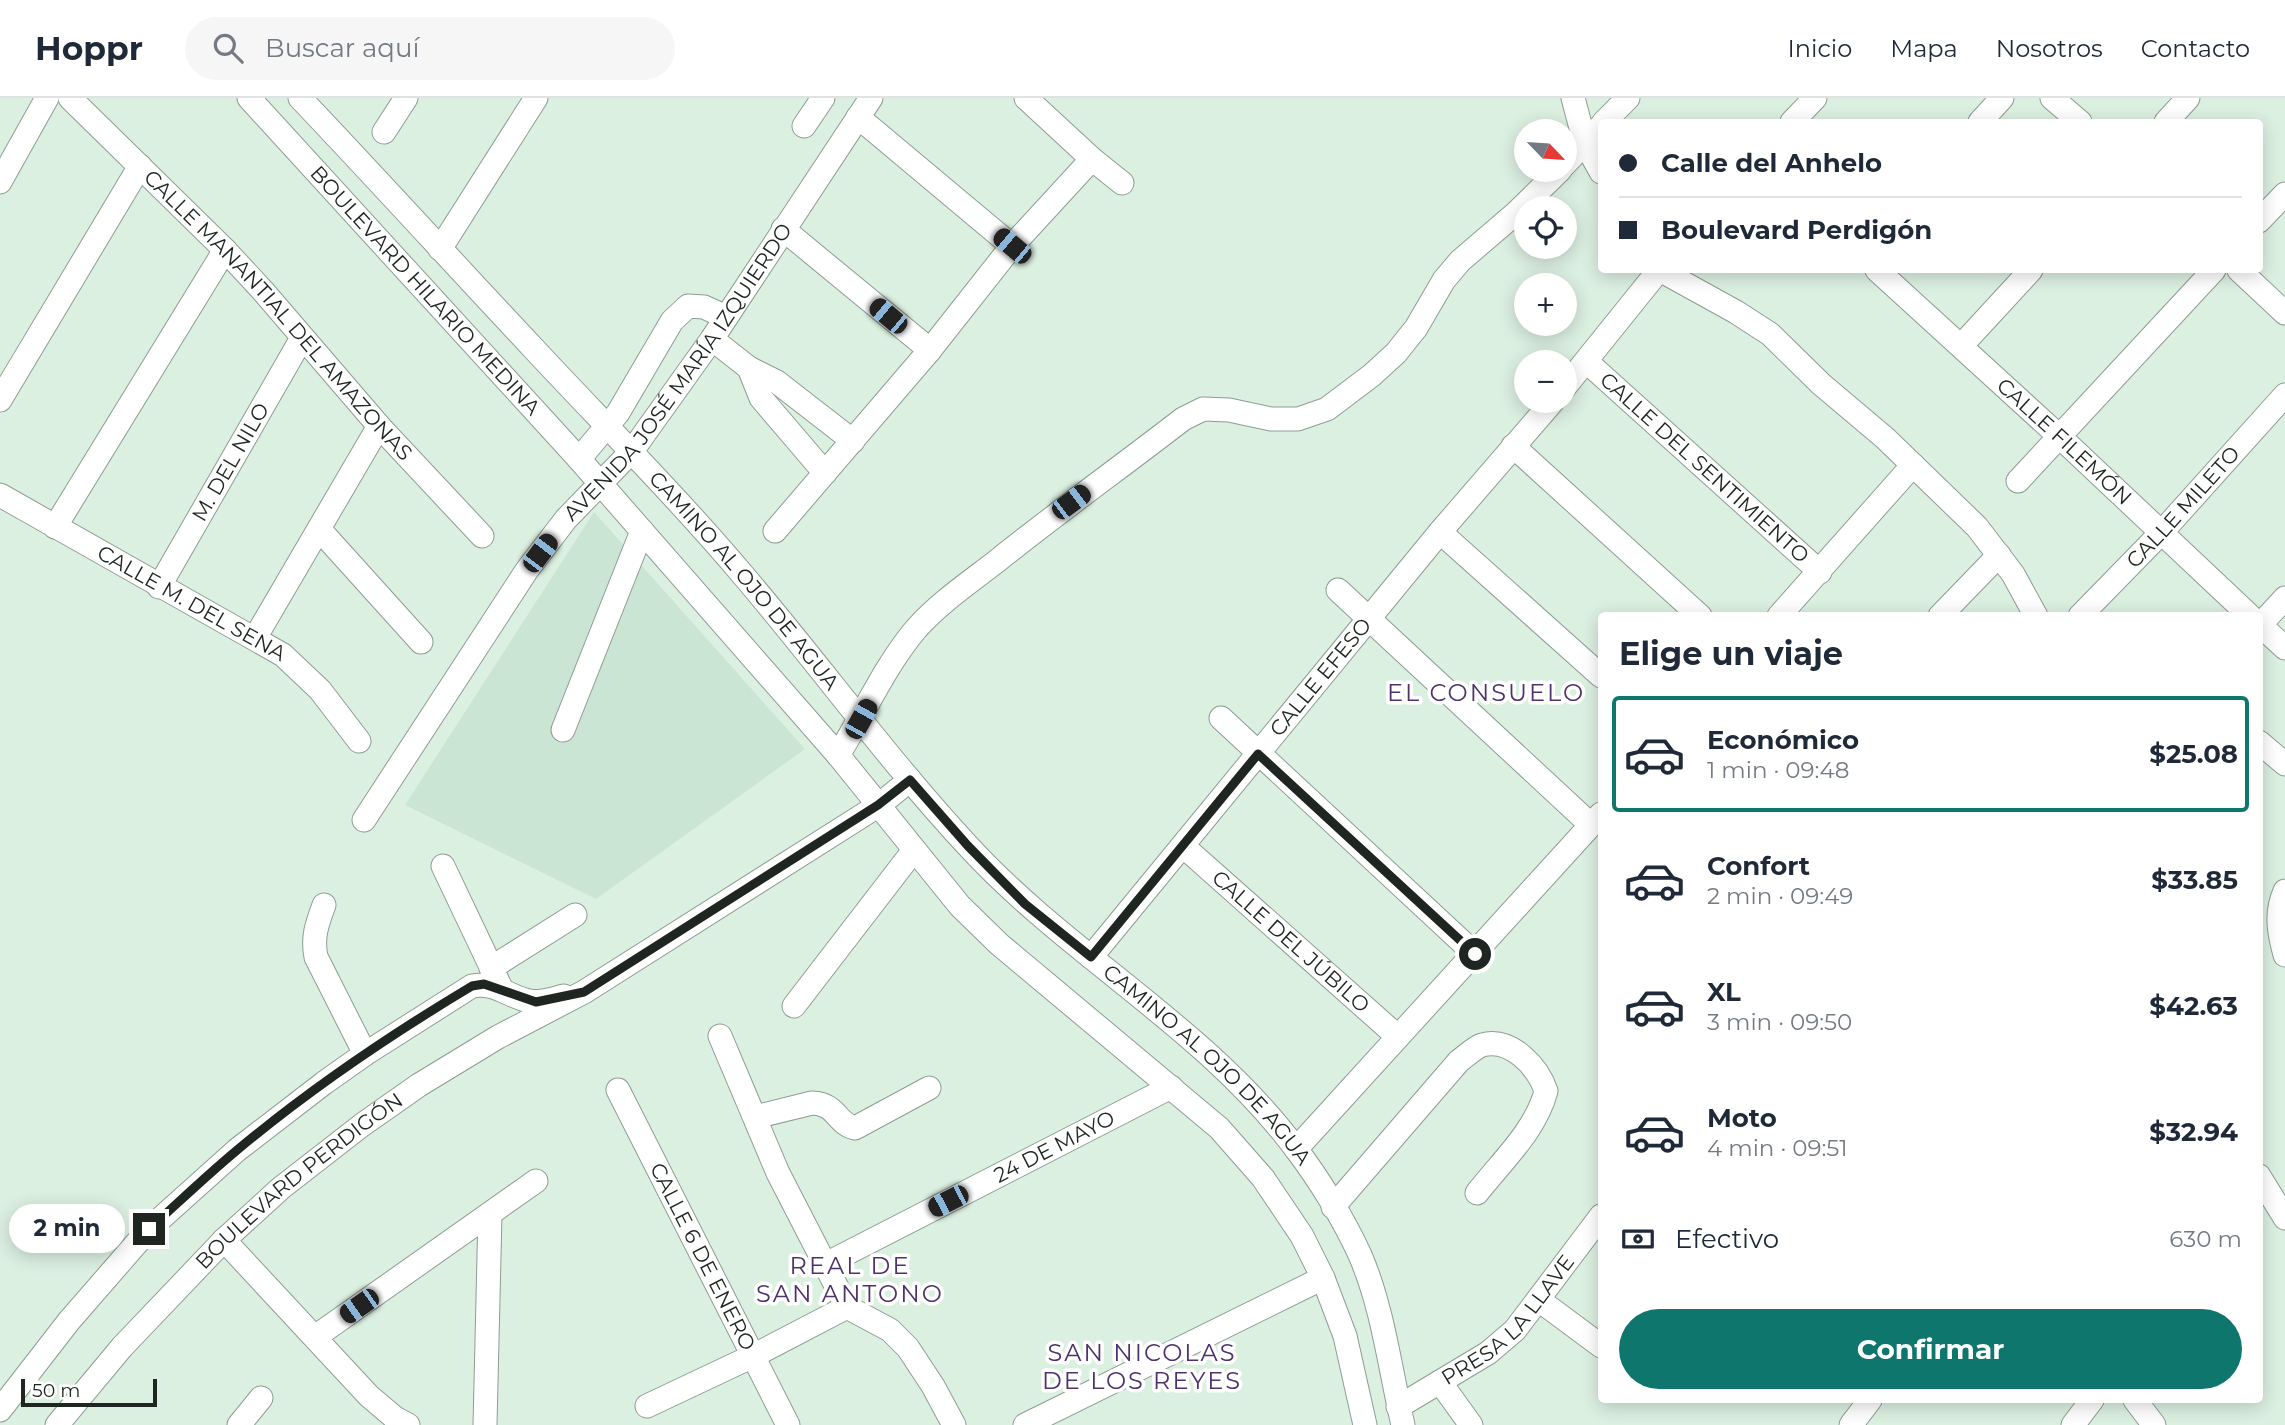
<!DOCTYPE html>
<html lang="es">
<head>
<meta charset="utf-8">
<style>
	:root { --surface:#fff; --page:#f6f6f7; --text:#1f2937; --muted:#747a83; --line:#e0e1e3; --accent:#0f766e }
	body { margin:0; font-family:Montserrat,sans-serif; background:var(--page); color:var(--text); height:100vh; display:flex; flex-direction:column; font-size:26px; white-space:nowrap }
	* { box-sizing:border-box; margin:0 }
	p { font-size:23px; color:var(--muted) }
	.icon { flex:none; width:38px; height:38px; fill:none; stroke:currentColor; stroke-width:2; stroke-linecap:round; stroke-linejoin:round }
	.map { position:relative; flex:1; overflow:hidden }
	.panel { position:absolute; left:1598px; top:514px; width:665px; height:791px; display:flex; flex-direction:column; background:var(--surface); border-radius:7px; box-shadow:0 4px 18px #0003 }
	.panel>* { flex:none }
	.guide { position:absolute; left:1598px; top:21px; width:665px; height:154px; border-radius:7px; box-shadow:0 4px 18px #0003; display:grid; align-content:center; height:154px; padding:0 21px; background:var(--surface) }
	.needle { width:46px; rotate:115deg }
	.fabs { position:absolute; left:1514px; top:21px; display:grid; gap:14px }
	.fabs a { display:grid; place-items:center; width:63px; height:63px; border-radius:50%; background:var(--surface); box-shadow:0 4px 18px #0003; font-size:35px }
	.scale { position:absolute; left:21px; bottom:18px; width:136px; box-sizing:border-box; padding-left:7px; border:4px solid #1f2621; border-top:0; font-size:19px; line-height:24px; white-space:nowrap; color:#1f2621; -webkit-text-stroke:5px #fff; paint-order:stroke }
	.end { position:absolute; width:32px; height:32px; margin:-16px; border:9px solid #1f2621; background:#fff; box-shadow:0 0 0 4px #fff }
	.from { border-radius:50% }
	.bubble { position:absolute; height:49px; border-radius:24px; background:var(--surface); box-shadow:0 4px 18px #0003; font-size:23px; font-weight:700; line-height:49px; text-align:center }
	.car { position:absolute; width:21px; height:42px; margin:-21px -10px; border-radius:9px; box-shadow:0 0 5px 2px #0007; background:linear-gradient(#222 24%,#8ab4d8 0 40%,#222 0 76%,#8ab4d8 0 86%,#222 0) }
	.guide b { display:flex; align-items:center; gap:24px; height:66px; font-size:26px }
	.guide b+b { border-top:2px solid var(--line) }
	.guide i { width:18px; height:18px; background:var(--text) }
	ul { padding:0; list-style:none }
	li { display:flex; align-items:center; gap:21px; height:116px; margin:0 14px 10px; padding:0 7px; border:4px solid transparent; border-radius:7px }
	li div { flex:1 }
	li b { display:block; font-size:26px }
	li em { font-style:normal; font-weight:700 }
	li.on { border-color:var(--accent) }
	li>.icon { width:63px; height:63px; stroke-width:1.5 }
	h2 { padding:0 21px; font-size:32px; line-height:84px }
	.pay { display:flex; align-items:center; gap:18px; height:77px; padding:0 21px; font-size:26px }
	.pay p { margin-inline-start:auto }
	.action { display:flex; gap:14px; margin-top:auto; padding:14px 21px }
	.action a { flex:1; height:80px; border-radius:42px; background:var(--accent); color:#fff; font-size:28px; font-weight:700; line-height:80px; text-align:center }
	header { display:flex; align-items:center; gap:42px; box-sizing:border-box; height:98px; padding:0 35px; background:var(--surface); border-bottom:2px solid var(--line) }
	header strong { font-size:33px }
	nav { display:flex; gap:38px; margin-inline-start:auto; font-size:24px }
	.search { width:490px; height:63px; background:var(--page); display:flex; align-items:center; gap:18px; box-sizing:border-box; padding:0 24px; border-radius:38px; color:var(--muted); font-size:26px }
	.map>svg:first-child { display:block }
</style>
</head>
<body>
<header>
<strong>Hoppr</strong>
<div class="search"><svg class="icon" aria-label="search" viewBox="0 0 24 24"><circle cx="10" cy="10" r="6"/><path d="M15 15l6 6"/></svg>Buscar aquí</div>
<nav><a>Inicio</a><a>Mapa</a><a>Nosotros</a><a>Contacto</a></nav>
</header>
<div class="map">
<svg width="2285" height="1327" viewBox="0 0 2285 1327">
	<rect width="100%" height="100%" fill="#dcf0e2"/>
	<path fill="#cae5d3" d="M594,414L805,651L596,801L405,707Z"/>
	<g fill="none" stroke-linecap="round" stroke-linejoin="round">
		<defs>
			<g id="minor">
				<path id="s1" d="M70,0L225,152L263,193L379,328L482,438"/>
				<path id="s2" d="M249,0L579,361L838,657L960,808L999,846L1219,1030L1263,1080L1302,1138L1323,1180L1345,1238L1365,1327"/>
				<path id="s3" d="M300,0C379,83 456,168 534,251C604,326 677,399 743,477C819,566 888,662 968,748C1069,858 1206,930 1296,1051C1319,1081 1344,1122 1360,1157C1383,1210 1390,1271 1403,1327"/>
				<path d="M1026,0L1092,61L1122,85"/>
				<path d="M1573,0L1585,45L1601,74"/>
				<path d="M2052,0L2080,24"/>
				<path d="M858,19L1012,148"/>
				<path d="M1604,24L1628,0"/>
				<path d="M1792,24L1815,0"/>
				<path d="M1980,24L2002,0"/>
				<path d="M2166,24L2188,0"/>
				<path d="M804,28L823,0"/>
				<path d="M384,34L406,0"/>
				<path d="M1564,67L1601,28"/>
				<path d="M0,84L47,0"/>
				<path d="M2259,123L2285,96"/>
				<path d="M783,131L930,252"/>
				<path d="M440,151L536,0"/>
				<path d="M1660,172L1736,214L1770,236L1821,286L1885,340L1977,429L2013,476L2036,518"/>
				<path id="s4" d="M1877,172L2060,339L2250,518"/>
				<path d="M2239,172L2285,215"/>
				<path d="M712,241L749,270L777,284L853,343"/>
				<path d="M1961,248L2031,172"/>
				<path id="s5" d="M1587,264L1820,474"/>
				<path d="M749,270L761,300L825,375"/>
				<path d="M1564,290L1659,172"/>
				<path d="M0,302L140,68"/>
				<path d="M1513,348L1700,518"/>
				<path d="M579,361L618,315L672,223L688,208L704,209L726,219"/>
				<path d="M2018,383L2214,172"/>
				<path id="s6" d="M0,397L283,557L320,592L359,643"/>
				<path d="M55,429L225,152"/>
				<path d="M319,431L421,544"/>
				<path d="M775,433L930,252L1012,148L1092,61"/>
				<path d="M1440,434L1601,578"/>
				<path id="s7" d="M159,489L302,240"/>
				<path d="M1338,492L1591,727"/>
				<path d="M1779,518L1913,367"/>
				<path d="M1940,518L1999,457"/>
				<path id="s8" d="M2080,518L2161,435L2285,297"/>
				<path d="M2259,526L2285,550"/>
				<path d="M2259,528L2285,500"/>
				<path d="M255,540L379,328"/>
				<path d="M1221,620L1475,856"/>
				<path d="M563,632L642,433"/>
				<path d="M2259,644L2285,666"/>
				<path d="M838,657C864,616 884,569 916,531C939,505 970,484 997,463C1058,414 1121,369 1183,321L1203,311L1229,312L1271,321H1298L1327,311L1372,277L1396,255L1416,230L1444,182L1460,163L1516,115L1560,72"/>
				<path id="s9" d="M364,722L527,472L566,421L632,353L712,241L871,0"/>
				<path id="s10" d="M1183,748L1397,938"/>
				<path d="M443,768L501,890"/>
				<path d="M2285,793C2275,815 2279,835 2285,857"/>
				<path d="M324,807C317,826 312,839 316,859L365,956"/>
				<path id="s11" d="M1091,859L1440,434L1553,303"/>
				<path d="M491,870L575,817"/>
				<path d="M794,908L914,752"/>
				<path d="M720,938L778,1075L847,1209L890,1232L908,1250L933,1288L954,1327"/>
				<path id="s12" d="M618,992L788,1327"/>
				<path d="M755,1019L812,1005C838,1006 836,1026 855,1030L929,990"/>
				<path d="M1296,1051L1601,716"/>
				<path d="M2259,1078L2285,1120"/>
				<path d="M1333,1109L1459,963C1466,958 1474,950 1482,947C1511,939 1538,969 1546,993C1536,1032 1502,1063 1477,1095"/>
				<path d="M224,1142L369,1298L395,1320L408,1327"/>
				<path id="s13" d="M824,1167L1171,989"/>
				<path d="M1539,1202L1601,1248"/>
				<path d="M315,1239L536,1083"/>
				<path d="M1440,1284L1471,1327"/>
				<path d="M2135,1302L2154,1327"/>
				<path d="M647,1308L753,1258L847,1209"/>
				<path id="s14" d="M1398,1309L1488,1255L1515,1232L1601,1118"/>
				<path d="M0,1312L69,1223L149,1131L237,1052L324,985L365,956L472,888C494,884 505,896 525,902C538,906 551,901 564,898"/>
				<path id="s15" d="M57,1327L122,1249L224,1142L281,1090L362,1027L419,987L498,939L584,894L879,707L910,682"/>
				<path d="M239,1327L261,1300"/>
				<path d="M485,1327L490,1116"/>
				<path d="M1025,1327L1323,1180"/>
				<path d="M1851,1327L1870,1302"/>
				<path d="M2073,1327L2092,1302"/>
			</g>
		</defs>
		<use href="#minor" stroke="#8c9e92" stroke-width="25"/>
		<use href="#minor" stroke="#fff" stroke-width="23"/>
	</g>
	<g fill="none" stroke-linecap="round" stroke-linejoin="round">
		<path stroke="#1f2621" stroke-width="9" d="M149,1131C178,1105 206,1078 236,1053C310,991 390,937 472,888L484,886L536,904L584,894L878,707L910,682L968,748L1025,806L1091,859L1258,656L1475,856"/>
	</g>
	<g text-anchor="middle" stroke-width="7" stroke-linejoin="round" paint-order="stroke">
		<g font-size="21" fill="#1f2621" stroke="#fff">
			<text dy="7" stroke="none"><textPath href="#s2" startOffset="261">BOULEVARD HILARIO MEDINA</textPath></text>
			<text dy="7" stroke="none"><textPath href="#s1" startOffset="301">CALLE MANANTIAL DEL AMAZONAS</textPath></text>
			<text dy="7" stroke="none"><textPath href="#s9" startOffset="548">AVENIDA JOSÉ MARÍA IZQUIERDO</textPath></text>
			<text dy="7" stroke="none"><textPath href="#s4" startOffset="254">CALLE FILEMÓN</textPath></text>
			<text dy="7" stroke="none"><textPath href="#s7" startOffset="144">M. DEL NILO</textPath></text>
			<text dy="7" stroke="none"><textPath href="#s5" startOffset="158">CALLE DEL SENTIMIENTO</textPath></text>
			<text dy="7" stroke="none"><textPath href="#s8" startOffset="150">CALLE MILETO</textPath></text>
			<text dy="7" stroke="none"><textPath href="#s3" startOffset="656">CAMINO AL OJO DE AGUA</textPath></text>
			<text dy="7" stroke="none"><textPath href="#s6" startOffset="220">CALLE M. DEL SENA</textPath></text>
			<text dy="7" stroke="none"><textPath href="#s11" startOffset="362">CALLE EFESO</textPath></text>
			<text dy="7" stroke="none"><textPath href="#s10" startOffset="144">CALLE DEL JÚBILO</textPath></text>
			<text dy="7" stroke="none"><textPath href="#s3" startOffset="1328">CAMINO AL OJO DE AGUA</textPath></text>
			<text dy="7" stroke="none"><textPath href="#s13" startOffset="259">24 DE MAYO</textPath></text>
			<text dy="7" stroke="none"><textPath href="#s15" startOffset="345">BOULEVARD PERDIGÓN</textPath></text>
			<text dy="7" stroke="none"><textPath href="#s12" startOffset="187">CALLE 6 DE ENERO</textPath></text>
			<text dy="7" stroke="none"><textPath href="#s14" startOffset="142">PRESA LA LLAVE</textPath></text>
		</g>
		<g font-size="24" letter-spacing="2" fill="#4d326d" stroke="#fff">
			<text x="1486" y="603">EL CONSUELO</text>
			<text x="850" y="1176">REAL DE<tspan x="850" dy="28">SAN ANTONO</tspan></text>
			<text x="1142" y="1263">SAN NICOLAS<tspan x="1142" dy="28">DE LOS REYES</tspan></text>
		</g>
	</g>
</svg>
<div class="fabs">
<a><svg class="needle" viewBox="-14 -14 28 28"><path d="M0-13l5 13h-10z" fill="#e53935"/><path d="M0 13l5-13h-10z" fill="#747a83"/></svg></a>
<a><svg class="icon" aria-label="locate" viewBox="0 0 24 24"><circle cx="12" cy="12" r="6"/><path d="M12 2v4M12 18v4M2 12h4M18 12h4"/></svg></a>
<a>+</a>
<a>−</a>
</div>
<div class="scale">50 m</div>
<i class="end from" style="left:1475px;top:856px"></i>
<i class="end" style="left:149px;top:1131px"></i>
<div class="bubble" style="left:9px;top:1106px;width:116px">2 min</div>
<i class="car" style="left:1012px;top:148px;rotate:310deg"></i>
<i class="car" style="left:888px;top:218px;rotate:310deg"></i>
<i class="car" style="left:1071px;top:404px;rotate:53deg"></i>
<i class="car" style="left:540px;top:455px;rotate:37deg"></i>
<i class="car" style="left:861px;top:621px;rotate:29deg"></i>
<i class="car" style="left:948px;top:1103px;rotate:243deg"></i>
<i class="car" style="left:359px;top:1208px;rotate:235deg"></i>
<div class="guide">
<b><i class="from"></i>Calle del Anhelo</b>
<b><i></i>Boulevard Perdigón</b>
</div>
<section class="panel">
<h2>Elige un viaje</h2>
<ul>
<li class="on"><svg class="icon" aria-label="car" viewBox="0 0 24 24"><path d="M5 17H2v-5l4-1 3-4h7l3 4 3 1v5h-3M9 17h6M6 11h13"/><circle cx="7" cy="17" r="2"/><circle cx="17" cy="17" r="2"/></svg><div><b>Económico</b><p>1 min · 09:48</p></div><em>$25.08</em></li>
<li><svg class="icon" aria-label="car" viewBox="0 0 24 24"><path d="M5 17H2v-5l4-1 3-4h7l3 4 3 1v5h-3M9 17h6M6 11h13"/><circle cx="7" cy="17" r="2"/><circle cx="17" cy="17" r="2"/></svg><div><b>Confort</b><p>2 min · 09:49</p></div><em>$33.85</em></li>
<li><svg class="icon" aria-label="car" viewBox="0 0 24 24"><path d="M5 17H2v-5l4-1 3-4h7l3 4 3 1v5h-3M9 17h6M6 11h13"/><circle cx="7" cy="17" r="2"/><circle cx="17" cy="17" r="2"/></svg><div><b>XL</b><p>3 min · 09:50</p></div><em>$42.63</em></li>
<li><svg class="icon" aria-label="car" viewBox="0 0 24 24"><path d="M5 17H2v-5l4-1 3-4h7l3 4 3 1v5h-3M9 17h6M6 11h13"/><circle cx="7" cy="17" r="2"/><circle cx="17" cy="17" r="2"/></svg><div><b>Moto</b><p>4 min · 09:51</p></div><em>$32.94</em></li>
</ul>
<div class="pay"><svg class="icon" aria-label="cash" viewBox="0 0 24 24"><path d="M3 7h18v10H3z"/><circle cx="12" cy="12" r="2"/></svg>Efectivo<p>630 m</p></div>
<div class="action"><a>Confirmar</a></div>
</section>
</div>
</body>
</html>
